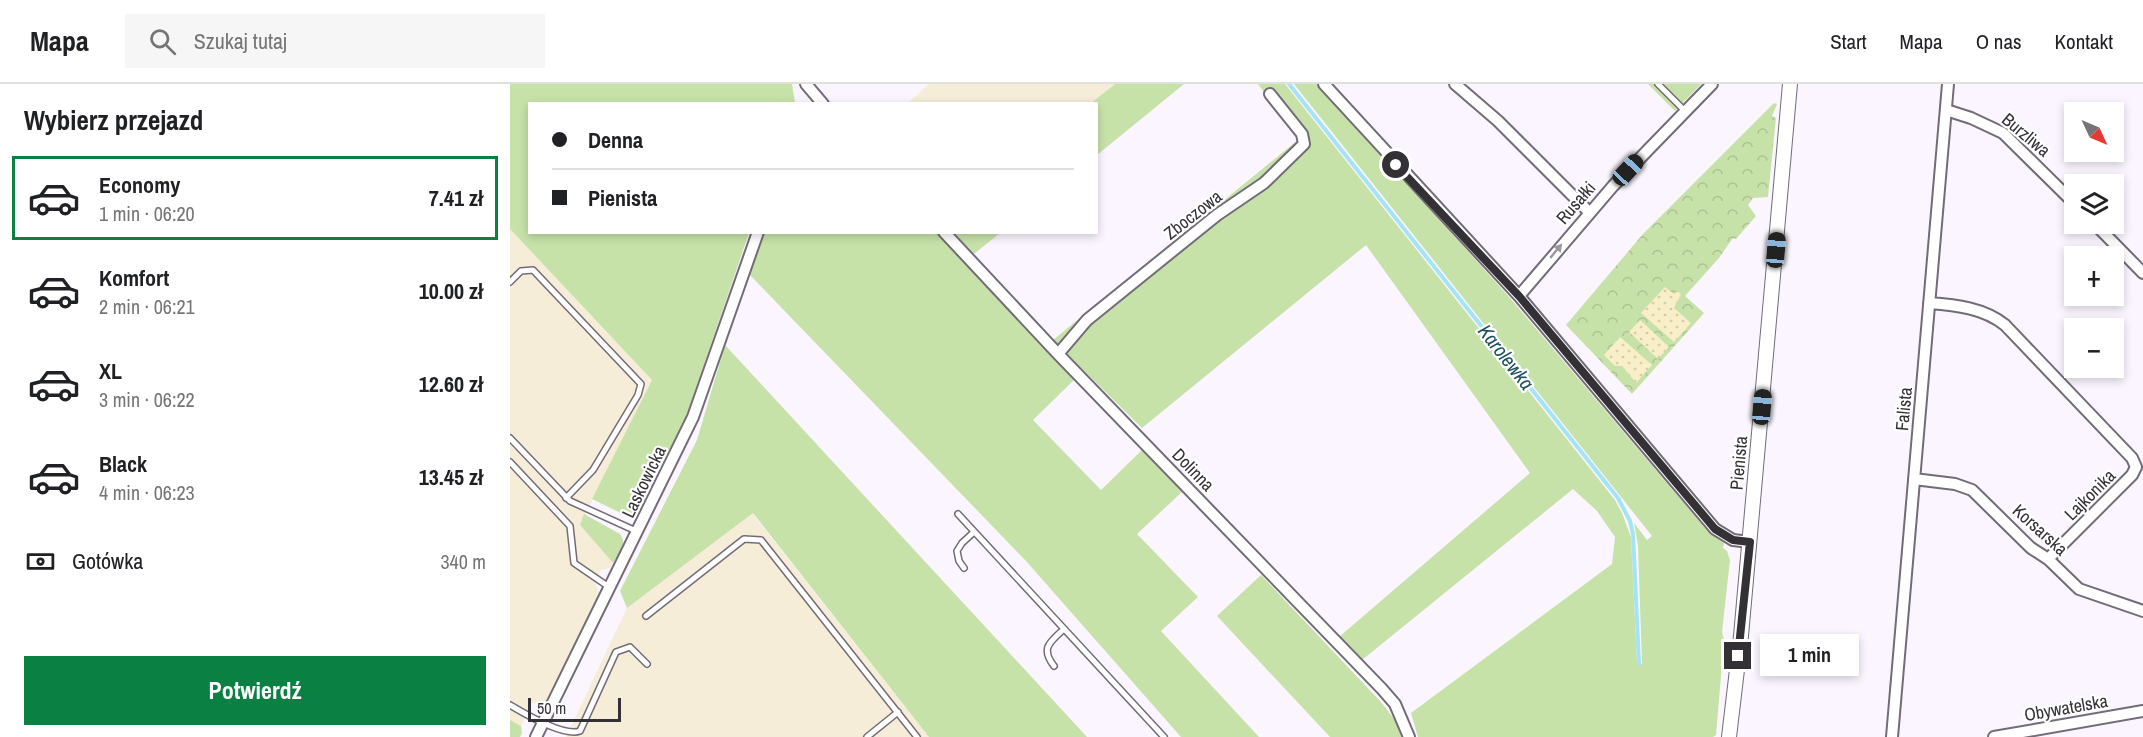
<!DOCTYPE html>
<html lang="pl">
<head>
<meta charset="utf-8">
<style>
	:root { --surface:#fff; --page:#f6f6f6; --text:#202124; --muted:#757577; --line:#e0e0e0; --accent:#0b8043 }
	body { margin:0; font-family:"Archivo Narrow",sans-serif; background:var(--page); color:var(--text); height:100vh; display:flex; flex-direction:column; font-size:22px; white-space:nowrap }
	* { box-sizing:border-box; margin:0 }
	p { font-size:20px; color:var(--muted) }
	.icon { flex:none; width:33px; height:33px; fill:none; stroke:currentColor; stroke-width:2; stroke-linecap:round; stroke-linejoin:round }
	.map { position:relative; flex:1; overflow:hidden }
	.details { display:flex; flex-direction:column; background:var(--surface); width:510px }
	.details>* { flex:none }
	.banner { position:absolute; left:18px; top:18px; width:570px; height:132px; border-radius:0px; box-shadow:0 3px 9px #0003; display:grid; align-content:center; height:132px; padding:0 24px; background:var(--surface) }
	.needle { width:39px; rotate:134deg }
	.buttons { position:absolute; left:1554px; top:18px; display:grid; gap:12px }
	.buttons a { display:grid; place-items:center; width:60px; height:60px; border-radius:0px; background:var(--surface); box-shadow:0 3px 9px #0003; font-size:30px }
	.scale { position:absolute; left:18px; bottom:15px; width:93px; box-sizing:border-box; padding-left:6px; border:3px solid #343136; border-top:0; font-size:16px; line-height:21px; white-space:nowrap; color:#343136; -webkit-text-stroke:4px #fff; paint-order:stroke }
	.end { position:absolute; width:27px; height:27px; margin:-14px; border:8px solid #343136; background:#fff; box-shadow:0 0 0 3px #fff }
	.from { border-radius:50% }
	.bubble { position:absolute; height:42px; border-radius:0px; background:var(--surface); box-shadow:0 3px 9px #0003; font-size:20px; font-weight:700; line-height:42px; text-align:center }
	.car { position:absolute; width:18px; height:36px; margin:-18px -9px; border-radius:8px; box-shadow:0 0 4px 2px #0007; background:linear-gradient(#222 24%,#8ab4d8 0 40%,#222 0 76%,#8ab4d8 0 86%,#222 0) }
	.banner b { display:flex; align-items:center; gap:21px; height:57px; font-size:22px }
	.banner b+b { border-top:2px solid var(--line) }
	.banner i { width:15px; height:15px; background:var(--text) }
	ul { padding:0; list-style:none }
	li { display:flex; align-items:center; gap:18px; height:84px; margin:0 12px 9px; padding:0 12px; border:3px solid transparent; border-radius:0px }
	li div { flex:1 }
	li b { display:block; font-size:22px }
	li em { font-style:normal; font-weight:700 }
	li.on { border-color:var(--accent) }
	li>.icon { width:54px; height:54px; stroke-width:1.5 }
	h2 { padding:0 24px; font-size:27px; line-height:72px }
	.pay { display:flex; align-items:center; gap:15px; height:66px; padding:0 24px; font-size:22px }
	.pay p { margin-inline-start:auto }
	.button { display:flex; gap:12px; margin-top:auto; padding:12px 24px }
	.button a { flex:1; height:69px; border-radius:0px; background:var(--accent); color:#fff; font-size:24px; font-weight:700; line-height:69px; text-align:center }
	header { display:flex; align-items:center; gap:36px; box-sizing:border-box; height:84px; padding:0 30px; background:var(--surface); border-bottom:2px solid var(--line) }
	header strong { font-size:28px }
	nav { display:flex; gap:33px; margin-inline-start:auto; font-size:21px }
	.search { width:420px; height:54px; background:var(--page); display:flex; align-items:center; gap:15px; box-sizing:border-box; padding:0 21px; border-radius:0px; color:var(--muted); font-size:22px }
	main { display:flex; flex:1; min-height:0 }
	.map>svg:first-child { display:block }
</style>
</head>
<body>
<header>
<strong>Mapa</strong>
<div class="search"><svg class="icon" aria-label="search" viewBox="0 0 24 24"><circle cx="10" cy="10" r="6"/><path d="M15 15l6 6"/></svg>Szukaj tutaj</div>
<nav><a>Start</a><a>Mapa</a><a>O nas</a><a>Kontakt</a></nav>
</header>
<main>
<section class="details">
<h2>Wybierz przejazd</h2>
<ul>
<li class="on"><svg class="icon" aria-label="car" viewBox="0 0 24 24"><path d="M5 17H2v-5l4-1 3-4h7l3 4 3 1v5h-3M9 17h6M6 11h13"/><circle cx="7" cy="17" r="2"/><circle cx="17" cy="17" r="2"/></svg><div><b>Economy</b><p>1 min · 06:20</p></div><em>7.41 zł</em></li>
<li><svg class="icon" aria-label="car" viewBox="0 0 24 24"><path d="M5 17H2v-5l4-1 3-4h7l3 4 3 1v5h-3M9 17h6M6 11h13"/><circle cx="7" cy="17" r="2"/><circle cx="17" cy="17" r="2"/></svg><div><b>Komfort</b><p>2 min · 06:21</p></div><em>10.00 zł</em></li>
<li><svg class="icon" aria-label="car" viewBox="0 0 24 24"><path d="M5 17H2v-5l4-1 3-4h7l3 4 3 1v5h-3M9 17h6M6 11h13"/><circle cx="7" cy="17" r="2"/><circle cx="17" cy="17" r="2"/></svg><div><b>XL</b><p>3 min · 06:22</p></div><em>12.60 zł</em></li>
<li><svg class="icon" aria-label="car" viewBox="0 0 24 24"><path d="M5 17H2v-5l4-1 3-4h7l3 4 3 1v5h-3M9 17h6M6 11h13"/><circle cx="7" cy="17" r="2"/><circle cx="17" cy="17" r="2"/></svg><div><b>Black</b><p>4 min · 06:23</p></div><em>13.45 zł</em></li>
</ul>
<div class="pay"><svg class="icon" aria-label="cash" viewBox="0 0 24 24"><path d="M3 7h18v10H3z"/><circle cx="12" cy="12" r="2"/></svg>Gotówka<p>340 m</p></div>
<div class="button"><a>Potwierdź</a></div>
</section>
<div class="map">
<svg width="1633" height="653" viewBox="0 0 1633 653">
	<defs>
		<pattern id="forest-crowns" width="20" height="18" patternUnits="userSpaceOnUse" patternTransform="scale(1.5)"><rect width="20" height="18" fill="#c7e2a9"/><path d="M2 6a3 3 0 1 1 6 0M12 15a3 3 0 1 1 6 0" fill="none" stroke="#acc292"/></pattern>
		<pattern id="sand-dots" width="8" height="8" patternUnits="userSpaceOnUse" patternTransform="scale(1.5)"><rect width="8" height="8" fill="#f8eec8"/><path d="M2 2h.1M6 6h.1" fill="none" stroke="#d5cdac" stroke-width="1.8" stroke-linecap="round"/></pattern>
	</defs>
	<rect width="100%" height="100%" fill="#faf5fe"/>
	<path fill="#f5edd7" d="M419,0H605L581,19L397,20Z
		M0,145L142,296L70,441L103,479L100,484L91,486L85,499L89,509L35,623L23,618L11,642L0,637Z
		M242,429L419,653H56L117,524Z"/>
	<path fill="#c7e2a9" d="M0,0H282L285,19L20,20V148L239,149L174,339L121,434L82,415L142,296L0,145Z
		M605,0H674L587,71L586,20L581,19Z
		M748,0H775L1105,416L1112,429L1121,453L1127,580H1132L1128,461L1124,439L1137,456L1142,452L784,0H807L1000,214L1194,443L1202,451L1214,459L1213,464L1217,467L1220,476L1212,548L1214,556L1206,651L1203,653H908L901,629L1102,480L1105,453L1087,427L1063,405L852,576L829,553L1020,389L856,161L632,344L543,256L789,55Z
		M1138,0H1191L1165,27Z
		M255,149H427L564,296L523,336L591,406L632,366L672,408L627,450L688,513L651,547L749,653H671L516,477L239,190Z
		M444,149H490L464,170Z
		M215,261L577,653H419L243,429L117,524L110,507L187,356Z
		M74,430L110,450C118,460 109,470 103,479L70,441Z
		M751,491L871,618L888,640L891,653H820L707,532Z
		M0,636L11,642L12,649L10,653H0Z"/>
	<path fill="url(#forest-crowns)" d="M1264,19L1267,20L1262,32L1266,34L1258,113L1243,114L1238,121L1246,132L1226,155L1223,154L1209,174L1175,212L1194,229L1122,310L1056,241L1133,150Z"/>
	<path fill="url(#sand-dots)" d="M1155,203L1164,210L1167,207L1171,210L1164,224L1181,239L1164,258L1131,229Z
		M1130,236L1159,263L1148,275L1119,248Z
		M1110,253L1142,281L1126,299L1112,282H1105L1094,271Z"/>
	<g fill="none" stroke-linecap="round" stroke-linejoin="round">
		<path stroke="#a5e3f6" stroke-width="4" d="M779,0L1108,414L1120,437L1123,450L1129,580"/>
		<defs>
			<path id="service" d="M1148,0L1175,27
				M0,198L11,187L23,186L131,300L128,311L83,386L56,414
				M0,354L60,417L126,447
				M0,378L60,442L64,479L99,503
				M448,430L654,653
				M454,484L449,477L447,467L452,459L464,448
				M136,532L234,455L251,456L407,653
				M544,582C530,564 540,558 554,545
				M0,621C15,630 54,653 70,647L106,568L120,563L137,580
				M357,653L388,628"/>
			<path id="minor" d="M296,0L313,20
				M814,0L1009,212L1205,445L1223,456L1240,458
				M945,0L988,37L1079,128
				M1436,26L1461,34L1493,49L1564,119
				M1585,140L1633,189
				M434,148L548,270L872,605L885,620L899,653
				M1009,212L1103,102L1202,0
				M1419,219C1446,221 1474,224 1495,241L1622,374L1626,383L1622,391L1538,475
				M548,270L577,236L707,131L754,99L794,60L792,50L760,10
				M1404,395L1445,400L1462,406L1521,464L1538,475L1569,505L1633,527
				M26,653L183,333L248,148
				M1382,653L1438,0
				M1484,653L1633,627"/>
			<path id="tertiary" d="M1219,653L1231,552L1280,0"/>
		</defs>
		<use href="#service" stroke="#736c78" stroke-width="8"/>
		<use href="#minor" stroke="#736c78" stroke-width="14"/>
		<use href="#tertiary" stroke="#736c78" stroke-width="16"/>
		<use href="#service" stroke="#fff" stroke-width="5"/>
		<use href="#minor" stroke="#fff" stroke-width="10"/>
		<use href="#tertiary" stroke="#fff" stroke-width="14"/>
	</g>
	<defs><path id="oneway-solid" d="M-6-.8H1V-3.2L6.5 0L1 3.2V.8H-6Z" transform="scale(1.5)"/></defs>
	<use fill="#9a989a" href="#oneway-solid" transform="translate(1046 167) rotate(-50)"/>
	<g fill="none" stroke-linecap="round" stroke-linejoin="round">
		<path stroke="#343136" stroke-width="8" d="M886,81L1009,212L1205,445L1223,456L1240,458L1228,572"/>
	</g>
	<g text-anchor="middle" stroke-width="4.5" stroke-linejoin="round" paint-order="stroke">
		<g font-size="18" fill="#343136" stroke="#fff">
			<text transform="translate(1516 51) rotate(40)" y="6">Burzliwa</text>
			<text transform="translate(1066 119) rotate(-49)" y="6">Rusałki</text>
			<text transform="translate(683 131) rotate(-38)" y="6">Zboczowa</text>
			<text transform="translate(1394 325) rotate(-85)" y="6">Falista</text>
			<text transform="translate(1229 379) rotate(-85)" y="6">Pienista</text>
			<text transform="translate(683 386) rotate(46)" y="6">Dolinna</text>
			<text transform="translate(134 398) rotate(-64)" y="6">Laskowicka</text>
			<text transform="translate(1580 411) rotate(-45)" y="6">Lajkonika</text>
			<text transform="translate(1530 446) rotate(42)" y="6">Korsarska</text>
			<text transform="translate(1556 624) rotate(-10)" y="6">Obywatelska</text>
		</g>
		<g font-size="20" font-style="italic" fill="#1e505d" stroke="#fff">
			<text transform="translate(996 273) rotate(52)" y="7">Karolewka</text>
		</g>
	</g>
</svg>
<div class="buttons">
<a><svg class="needle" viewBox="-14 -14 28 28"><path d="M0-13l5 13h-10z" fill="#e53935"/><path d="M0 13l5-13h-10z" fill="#757577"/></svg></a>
<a><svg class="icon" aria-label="layers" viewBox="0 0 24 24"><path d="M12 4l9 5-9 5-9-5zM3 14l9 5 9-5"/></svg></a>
<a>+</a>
<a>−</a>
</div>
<div class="scale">50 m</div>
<i class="end from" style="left:886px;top:81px"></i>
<i class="end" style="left:1228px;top:572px"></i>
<div class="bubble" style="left:1250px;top:550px;width:99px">1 min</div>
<i class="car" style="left:1118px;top:86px;rotate:43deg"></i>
<i class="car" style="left:1266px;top:166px;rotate:5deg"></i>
<i class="car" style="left:1252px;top:323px;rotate:5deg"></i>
<div class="banner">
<b><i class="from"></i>Denna</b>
<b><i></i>Pienista</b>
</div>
</div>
</main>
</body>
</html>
